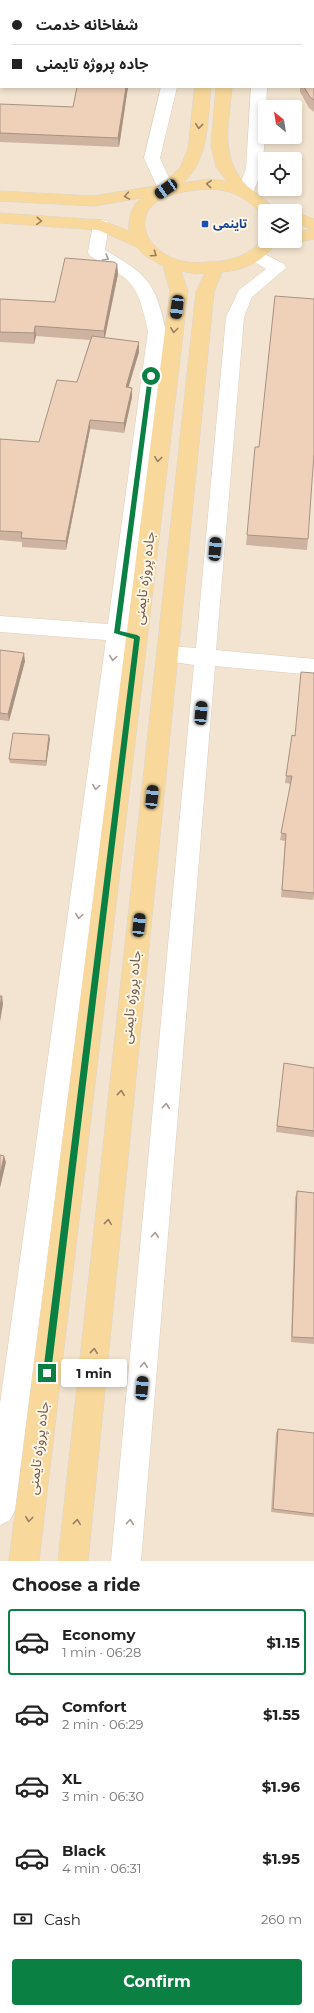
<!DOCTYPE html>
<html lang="en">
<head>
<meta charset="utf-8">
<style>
	:root { --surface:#fff; --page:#f6f6f6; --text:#222; --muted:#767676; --line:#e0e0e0; --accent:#0b8043 }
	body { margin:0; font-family:Montserrat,"Noto Sans Arabic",sans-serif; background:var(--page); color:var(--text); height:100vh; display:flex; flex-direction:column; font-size:15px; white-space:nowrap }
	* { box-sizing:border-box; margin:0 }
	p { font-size:13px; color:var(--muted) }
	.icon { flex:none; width:22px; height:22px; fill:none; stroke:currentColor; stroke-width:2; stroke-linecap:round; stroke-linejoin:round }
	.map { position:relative; height:1561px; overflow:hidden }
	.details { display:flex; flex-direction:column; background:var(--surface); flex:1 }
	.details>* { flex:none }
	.banner { position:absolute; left:0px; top:0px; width:314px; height:88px; box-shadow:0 2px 6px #0003; display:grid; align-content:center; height:88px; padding:0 12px; background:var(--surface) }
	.needle { width:26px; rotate:330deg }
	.fabs { position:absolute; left:258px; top:100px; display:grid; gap:8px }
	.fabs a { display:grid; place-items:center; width:44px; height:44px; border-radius:4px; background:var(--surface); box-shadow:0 2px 6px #0003; font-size:20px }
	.end { position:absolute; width:18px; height:18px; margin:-9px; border:5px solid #0b8043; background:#fff; box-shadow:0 0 0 2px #fff }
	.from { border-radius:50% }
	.bubble { position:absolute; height:28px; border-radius:4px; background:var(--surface); box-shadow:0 2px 6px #0003; font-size:13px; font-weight:700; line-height:28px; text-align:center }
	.car { position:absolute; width:12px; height:24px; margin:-12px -6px; border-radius:5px; box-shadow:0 0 3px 1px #0007; background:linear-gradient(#222 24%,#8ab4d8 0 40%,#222 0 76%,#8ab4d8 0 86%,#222 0) }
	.banner b { display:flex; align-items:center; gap:14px; height:38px; font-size:15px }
	.banner b+b { border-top:1px solid var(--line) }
	.banner i { width:10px; height:10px; background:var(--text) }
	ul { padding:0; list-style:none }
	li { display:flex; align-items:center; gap:12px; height:66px; margin:0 8px 6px; padding:0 4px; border:2px solid transparent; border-radius:4px }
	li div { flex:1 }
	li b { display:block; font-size:15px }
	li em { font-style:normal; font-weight:700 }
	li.selected { border-color:var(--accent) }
	li>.icon { width:36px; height:36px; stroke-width:1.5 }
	h2 { padding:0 12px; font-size:18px; line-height:48px }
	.pay { display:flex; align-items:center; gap:10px; height:44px; padding:0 12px; font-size:15px }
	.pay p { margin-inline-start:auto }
	.primary-button { display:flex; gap:8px; margin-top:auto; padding:8px 12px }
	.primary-button a { flex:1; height:46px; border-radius:4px; background:var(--accent); color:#fff; font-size:16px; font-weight:700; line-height:46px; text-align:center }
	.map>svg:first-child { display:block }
</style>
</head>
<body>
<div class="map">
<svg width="314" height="1561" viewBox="0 0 314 1561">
	<rect width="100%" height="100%" fill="#fbf2e1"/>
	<path fill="#f2e4d0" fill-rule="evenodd" d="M0,0H314V1561H0ZM1,1H313V87H1ZM265,107H295V137H265ZM265,159H295V189H265ZM265,211H295V241H265Z"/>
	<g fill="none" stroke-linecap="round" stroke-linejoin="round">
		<defs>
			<path id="minor" d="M34,0H48V1H34Z
				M177,0H191V1H177Z
				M257,0H271V1H257Z
				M0,57H1V65H0Z
				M161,87H177L160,158L174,189L172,192L166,194L160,192L158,189L144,158Z
				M251,87H267C265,117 268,170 251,195L245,197L239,195L237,192L246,169Z
				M101,220L107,221L109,225L105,250C148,275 155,282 166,331L128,628L137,630L140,636L137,642L130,644L126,643L15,1510L10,1520L0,1525V1404L106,640L0,632V616L108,624L148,331C137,281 133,281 90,256L88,252L93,225L95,221Z
				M256,250L284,264L286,268L252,297L244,317L216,650L314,659V675L215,666L141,1561H111L194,665L160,660L157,654L160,648L167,646L196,648L226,317L239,290L266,269L250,259L248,255L250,251Z"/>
			<path id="major" d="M204,0H218V1H204Z
				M195,87H211C207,121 210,158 183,183L209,179L227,181L216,167L211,146L216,87H232C229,125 218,161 251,189C260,196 269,201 276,211H265V215H262C239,188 216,186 183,192C172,194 157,199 150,208C135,229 154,251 175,259C185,263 197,263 208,262C230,261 250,257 263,237H265V241H277C265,261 245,270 222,272L214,292L88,1561H58L196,292L205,273L196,274L181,271L188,291L39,1561H9L170,291L163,266L144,255L137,247L98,230L0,223V213L101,220L129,231C128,219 131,205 142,198L93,206L0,201V191L93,196L161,185L180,168L188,149Z
				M295,212L314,219V239L295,243L289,242L295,241V233L311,229L295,223Z"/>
		</defs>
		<use href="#minor" stroke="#decebd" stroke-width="1"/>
		<use href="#major" stroke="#dad4d0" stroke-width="1"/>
		<use href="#minor" fill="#fff" fill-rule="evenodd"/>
		<use href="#major" fill="#f8d99b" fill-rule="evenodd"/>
	</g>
	<path fill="#ceb4a0" d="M0,0L1,1V57H0Z
		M314,0V112L309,108L300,92V87H313Z
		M77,87H128L119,147L0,142V104L73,107Z
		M117,264L118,274L105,338L139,342V352L128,387L132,388V397L124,433L90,429L66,550L22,547V542L0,540V439L39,442L77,382L90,340L36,336L34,344L0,342V299L55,302Z
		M247,535L308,539L307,550L246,545Z
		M0,650L25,661L9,721L0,720Z
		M314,673V895L313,900L281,897L285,841L280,840L291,784L285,783L292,735L295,736Z
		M50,739L46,766L10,763L9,759Z
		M284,1063L314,1068V1067V1137L276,1132Z
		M297,1191L314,1193V1344L291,1342L295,1198Z
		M278,1429L314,1433V1517L271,1512L276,1433Z"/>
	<path fill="#a79282" d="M126,87H128L119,147L118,138Z
		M117,264L118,274L104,341V331Z
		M35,326L36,336L34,344V333Z
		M139,342V352L126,396V387Z
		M132,388V397L124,433V423Z
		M90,420V429L66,550V541Z
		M24,653L25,661L9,721L8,714Z
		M49,735L50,739L46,766V761Z
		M2,996L3,1004L0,1022V1007Z
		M4,1156L6,1162L0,1188V1175Z"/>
	<path fill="#efd1ba" stroke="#a79282" d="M0,0H22V1H1V47H0Z
		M51,0H171V1L154,0V1H51Z
		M310,0H314V100L310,97L304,87H313V1H310Z
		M77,87H126L118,138L0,133V104L73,107Z
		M65,258L114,262L117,264L104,331L35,326L34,333L0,332V299L55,302Z
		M275,296L314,299V453L308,539L247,535L255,447H259Z
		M92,336L139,342L126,387L132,388L124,423L90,420L66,541L21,538L22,532L0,531V439L39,442L57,380L77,382Z
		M0,650L24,653L8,714L0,713Z
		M301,672L314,673V893L282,890L286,834L281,833L292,776H286L292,735L295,736Z
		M13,733L49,735L46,761L9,759Z
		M0,996H2L0,1007Z
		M284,1063L314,1068V1131L277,1126Z
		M0,1155L4,1156L0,1175Z
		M297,1191L314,1193V1338L292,1337Z
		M278,1429L314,1433V1514L273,1509Z"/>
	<defs><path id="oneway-chevron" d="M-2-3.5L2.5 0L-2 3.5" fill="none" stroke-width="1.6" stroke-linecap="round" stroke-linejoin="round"/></defs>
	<g stroke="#9a7f62">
		<use href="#oneway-chevron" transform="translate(199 126) rotate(96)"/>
		<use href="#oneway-chevron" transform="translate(209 184) rotate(-175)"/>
		<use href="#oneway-chevron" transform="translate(127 196) rotate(170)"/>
		<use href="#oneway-chevron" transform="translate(39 221) rotate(4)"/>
		<use href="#oneway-chevron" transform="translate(154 254) rotate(34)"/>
		<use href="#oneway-chevron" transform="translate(174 330) rotate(97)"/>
		<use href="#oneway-chevron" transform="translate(158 459) rotate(97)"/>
		<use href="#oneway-chevron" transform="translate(121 1093) rotate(-84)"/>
		<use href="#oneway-chevron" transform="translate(108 1222) rotate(-84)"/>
		<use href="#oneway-chevron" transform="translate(94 1351) rotate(-84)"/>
		<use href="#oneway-chevron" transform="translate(29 1519) rotate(97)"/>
		<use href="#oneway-chevron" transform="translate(77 1522) rotate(-84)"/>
	</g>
	<g stroke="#aa9b92">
		<use href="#oneway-chevron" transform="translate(106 258) rotate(31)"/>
		<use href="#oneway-chevron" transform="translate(113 658) rotate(98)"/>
		<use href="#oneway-chevron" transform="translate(96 787) rotate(98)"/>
		<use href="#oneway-chevron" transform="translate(79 916) rotate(98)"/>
		<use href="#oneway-chevron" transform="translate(166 1106) rotate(-85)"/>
		<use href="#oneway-chevron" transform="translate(155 1235) rotate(-85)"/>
		<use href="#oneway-chevron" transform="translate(144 1365) rotate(-85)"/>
		<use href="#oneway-chevron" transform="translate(130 1522) rotate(-85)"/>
	</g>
	<path fill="#0b8043" d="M151,374L153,376L120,631L137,635L140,637L51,1373L47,1377L43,1373L134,639L114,633L148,376Z"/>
	<rect fill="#1a4fb4" stroke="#fef6e6" stroke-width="1.5" x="201" y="220" width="8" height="8" rx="2"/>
	<g text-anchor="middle" stroke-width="4" stroke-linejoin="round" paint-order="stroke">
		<g font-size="12" font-weight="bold" fill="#164399" stroke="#fef6e6" text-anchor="start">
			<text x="213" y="228">تاینمی</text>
		</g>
		<g font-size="14" fill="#715949" stroke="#fef6e6">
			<text transform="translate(144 578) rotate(-83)" y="5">جاده پروژه تایمنی</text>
			<text transform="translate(131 997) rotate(-84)" y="5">جاده پروژه تایمنی</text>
			<text transform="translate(38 1448) rotate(-83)" y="5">جاده پروژه تایمنی</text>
		</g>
	</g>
</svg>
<div class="fabs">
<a><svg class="needle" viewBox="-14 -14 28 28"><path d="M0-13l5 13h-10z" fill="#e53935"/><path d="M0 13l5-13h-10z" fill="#767676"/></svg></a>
<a><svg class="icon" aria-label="locate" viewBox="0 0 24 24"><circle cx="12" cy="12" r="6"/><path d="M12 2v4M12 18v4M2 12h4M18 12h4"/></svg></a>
<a><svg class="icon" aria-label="layers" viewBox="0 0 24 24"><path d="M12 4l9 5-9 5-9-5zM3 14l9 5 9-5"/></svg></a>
</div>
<i class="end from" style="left:151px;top:376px"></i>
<i class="end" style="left:47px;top:1373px"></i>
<div class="bubble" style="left:61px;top:1359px;width:66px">1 min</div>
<i class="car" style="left:166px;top:189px;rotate:236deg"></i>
<i class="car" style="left:177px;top:307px;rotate:187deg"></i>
<i class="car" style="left:215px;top:549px;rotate:5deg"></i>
<i class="car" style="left:201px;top:713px;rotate:5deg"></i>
<i class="car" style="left:152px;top:797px;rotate:6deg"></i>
<i class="car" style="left:139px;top:925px;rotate:6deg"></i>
<i class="car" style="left:142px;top:1388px;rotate:5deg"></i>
<div class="banner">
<b><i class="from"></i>شفاخانه خدمت</b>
<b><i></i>جاده پروژه تایمنی</b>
</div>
</div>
<section class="details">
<h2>Choose a ride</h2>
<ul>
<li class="selected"><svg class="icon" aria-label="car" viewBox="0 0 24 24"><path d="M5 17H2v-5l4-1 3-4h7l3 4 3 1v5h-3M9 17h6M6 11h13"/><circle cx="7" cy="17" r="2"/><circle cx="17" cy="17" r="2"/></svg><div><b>Economy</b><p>1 min · 06:28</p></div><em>$1.15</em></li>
<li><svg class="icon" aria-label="car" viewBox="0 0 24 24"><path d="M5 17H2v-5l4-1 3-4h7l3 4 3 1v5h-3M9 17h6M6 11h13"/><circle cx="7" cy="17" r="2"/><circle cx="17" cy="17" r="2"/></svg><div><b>Comfort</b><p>2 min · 06:29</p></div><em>$1.55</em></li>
<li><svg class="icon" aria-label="car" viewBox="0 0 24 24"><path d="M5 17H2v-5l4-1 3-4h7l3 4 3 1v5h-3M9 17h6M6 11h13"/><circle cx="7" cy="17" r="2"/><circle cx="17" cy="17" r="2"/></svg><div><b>XL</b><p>3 min · 06:30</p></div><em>$1.96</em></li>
<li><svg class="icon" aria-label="car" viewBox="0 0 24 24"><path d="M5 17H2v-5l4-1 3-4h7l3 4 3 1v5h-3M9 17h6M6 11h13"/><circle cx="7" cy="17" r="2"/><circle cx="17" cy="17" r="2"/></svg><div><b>Black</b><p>4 min · 06:31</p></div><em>$1.95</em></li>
</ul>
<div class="pay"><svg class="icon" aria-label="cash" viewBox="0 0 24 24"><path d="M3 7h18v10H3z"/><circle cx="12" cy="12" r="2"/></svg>Cash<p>260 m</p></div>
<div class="primary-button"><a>Confirm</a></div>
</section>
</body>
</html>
